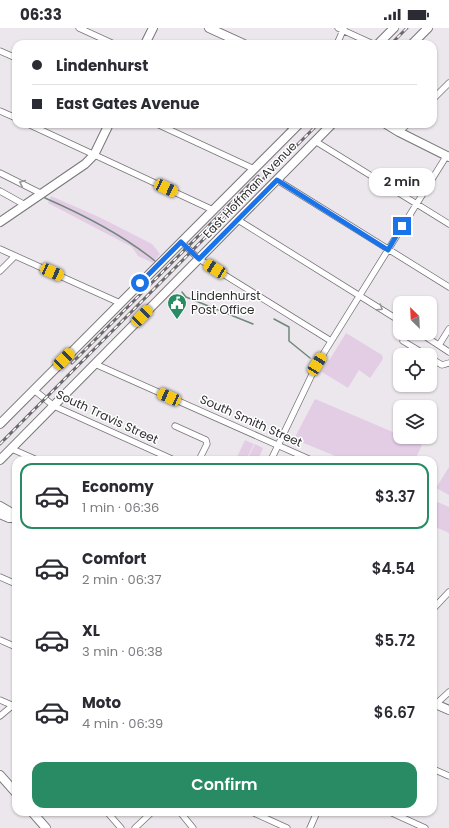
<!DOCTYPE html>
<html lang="en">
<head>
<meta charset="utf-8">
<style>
	:root { --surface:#fff; --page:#f7f7f7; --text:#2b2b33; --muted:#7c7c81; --line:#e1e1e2; --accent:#298b64 }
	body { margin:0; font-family:Poppins,sans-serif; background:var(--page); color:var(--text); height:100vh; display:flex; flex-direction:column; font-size:15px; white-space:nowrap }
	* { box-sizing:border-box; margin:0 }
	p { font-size:13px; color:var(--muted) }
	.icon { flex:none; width:22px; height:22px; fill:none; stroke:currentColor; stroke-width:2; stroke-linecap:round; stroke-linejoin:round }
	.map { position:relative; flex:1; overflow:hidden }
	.drawer { position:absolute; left:12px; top:428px; width:425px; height:360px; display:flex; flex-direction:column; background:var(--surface); border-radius:12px; box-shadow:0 1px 3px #0004 }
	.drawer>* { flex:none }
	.hud { position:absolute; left:12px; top:12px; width:425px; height:88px; border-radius:12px; box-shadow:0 1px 3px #0004; display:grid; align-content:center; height:88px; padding:0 20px; background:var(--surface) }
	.needle { width:26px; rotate:336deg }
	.tools { position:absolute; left:393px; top:268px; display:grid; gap:8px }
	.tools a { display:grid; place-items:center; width:44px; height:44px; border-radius:8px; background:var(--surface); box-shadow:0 1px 3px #0004; font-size:20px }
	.end { position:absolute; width:18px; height:18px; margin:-9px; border:5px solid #1a73e8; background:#fff; box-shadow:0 0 0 2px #fff }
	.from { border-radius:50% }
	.bubble { position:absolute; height:28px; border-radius:12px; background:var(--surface); box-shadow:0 1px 3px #0004; font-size:13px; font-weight:600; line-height:28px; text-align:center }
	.car { position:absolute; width:12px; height:24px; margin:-12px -6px; border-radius:5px; box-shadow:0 0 3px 1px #0007; background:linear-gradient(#f5c518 24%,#345 0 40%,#f5c518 0 76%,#345 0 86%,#f5c518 0) }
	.hud b { display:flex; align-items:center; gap:14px; height:38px; font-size:15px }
	.hud b+b { border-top:1px solid var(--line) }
	.hud i { width:10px; height:10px; background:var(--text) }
	ul { padding:7px 0 0; list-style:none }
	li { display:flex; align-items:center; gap:12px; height:66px; margin:0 8px 6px; padding:0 12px; border:2px solid transparent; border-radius:12px }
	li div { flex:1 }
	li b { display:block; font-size:15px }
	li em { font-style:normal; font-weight:600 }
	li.on { border-color:var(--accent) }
	li>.icon { width:36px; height:36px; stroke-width:1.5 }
	.button { display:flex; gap:8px; margin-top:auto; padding:8px 20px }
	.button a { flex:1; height:46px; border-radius:12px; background:var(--accent); color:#fff; font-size:16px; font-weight:600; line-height:46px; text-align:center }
	.status { display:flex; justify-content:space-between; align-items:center; height:28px; padding:0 20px; background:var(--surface); direction:ltr }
	.status svg { height:11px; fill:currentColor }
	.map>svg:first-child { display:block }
</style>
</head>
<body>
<div class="status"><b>06:33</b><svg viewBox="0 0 49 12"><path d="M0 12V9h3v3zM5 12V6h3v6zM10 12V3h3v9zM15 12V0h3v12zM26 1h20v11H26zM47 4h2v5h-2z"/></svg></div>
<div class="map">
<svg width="449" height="800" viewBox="0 0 449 800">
	<rect width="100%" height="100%" fill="#ece7ec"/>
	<path fill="#e3cde5" d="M51,168L101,190L152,216L160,226L153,235L138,228L132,219L48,175Z
		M346,305L382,327L383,331L370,350L359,342L348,360L322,344Z
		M315,371L400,407V409L422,417L415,432H345L294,411Z
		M245,412L254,416L246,432L237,429Z
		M255,416L263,420L258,432H247Z
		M449,439V467L436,460Z
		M433,472L449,479V505L433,498Z"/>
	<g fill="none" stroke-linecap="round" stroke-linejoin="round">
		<path stroke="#70887c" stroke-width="1.5" d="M45,170C84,187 123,207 155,233
			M182,264L186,269L253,296
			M274,291L289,299V313L310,330"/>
		<defs>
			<path id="street" d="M79,0L114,16
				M338,0L373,16
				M337,16L344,0
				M0,23L16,30
				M433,71L449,55
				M0,83L16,90
				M28,96L213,182
				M157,96L254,141
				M286,96L295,100L296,98
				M399,104L408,96
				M315,113L449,196
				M0,145L42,166
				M277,152L449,259
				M0,163L25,177
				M238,192L400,293
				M181,214L199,231L331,313
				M0,221L120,275
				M0,243L15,228
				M408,305L403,313L426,327
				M420,305L449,324
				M439,317L449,301
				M430,330L442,337L449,335
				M95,336L311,432
				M34,362L54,378L174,432
				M175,398L206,412L207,416L199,432
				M12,421L37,432
				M271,432L317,336L447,127
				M0,549L16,556
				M433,581L449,564
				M0,612L16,619
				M0,672L14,678
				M436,676L449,664
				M0,688L12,678L16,682
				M433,741L449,748
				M107,784L121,800
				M180,784L193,800
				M252,784L287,800
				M390,784L425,800
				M135,800L152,784
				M310,800L317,784"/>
			<path id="secondary" d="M209,0L244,16
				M145,16L153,0
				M378,16L394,0
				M412,16L428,0
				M386,96L399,104L449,129
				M0,194L85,136L94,127L109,96
				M0,396L299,96
				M0,432L332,96
				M0,478L12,485L16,490
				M0,486L9,490H15
				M433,675L449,682
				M0,747L16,765
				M32,784L46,800"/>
		</defs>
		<use href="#street" stroke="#787579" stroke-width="7"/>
		<use href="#secondary" stroke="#787579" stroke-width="10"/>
		<use href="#street" stroke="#fff" stroke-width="5.5"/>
		<use href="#secondary" stroke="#fff" stroke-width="8"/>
		<defs>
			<path id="rail" d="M391,16L407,0
				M72,335L258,148
				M0,416L318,96"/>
		</defs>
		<use href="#rail" stroke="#6b696c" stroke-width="3"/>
		<use href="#rail" stroke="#fff" stroke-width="1.5" stroke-dasharray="4.5" stroke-linecap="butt"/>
	</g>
	<defs><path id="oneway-chevron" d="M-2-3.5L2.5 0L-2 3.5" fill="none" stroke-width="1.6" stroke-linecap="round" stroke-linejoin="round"/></defs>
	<g stroke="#979698">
		<use href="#oneway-chevron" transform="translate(22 155) rotate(-156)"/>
		<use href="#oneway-chevron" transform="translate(380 280) rotate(32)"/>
	</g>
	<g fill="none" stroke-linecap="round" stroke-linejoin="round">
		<path stroke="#1a73e8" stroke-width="5" d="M140,255L181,214L199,231L277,152L388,222L402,198"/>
	</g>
	<defs>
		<symbol id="civic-pin" viewBox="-11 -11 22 30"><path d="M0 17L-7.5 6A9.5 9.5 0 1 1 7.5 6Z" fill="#298b64" stroke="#fff"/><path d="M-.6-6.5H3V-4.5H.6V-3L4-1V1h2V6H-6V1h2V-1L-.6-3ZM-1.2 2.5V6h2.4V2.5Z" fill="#fff"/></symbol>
	</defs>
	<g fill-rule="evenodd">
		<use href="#civic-pin" x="166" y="264" width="22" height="30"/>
	</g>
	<g text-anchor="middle" stroke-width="3" stroke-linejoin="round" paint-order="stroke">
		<g font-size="12" fill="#2f2e30" stroke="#fff">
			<text transform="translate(250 162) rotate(-46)" y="4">East Hoffman Avenue</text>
			<text transform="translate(107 389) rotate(25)" y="4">South Travis Street</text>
			<text transform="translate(251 393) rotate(24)" y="4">South Smith Street</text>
		</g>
		<g font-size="12" fill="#2f2e30" stroke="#fff" text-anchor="start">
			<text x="191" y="272">Lindenhurst<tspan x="191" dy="14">Post Office</tspan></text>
		</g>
	</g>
</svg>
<div class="tools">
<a><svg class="needle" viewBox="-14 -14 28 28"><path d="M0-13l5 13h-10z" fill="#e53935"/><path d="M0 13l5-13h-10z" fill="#7c7c81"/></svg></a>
<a><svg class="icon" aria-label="locate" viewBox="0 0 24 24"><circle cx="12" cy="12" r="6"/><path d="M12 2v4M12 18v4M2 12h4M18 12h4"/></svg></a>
<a><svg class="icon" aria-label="layers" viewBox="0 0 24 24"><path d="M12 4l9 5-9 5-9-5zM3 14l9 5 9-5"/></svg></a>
</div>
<i class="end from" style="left:140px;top:255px"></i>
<i class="end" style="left:402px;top:198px"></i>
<div class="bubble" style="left:369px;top:140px;width:66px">2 min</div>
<i class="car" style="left:166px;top:160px;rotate:115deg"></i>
<i class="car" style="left:215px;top:241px;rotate:302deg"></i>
<i class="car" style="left:52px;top:244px;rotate:114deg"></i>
<i class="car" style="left:142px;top:288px;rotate:45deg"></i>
<i class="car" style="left:64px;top:331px;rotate:45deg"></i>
<i class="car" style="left:317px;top:336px;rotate:32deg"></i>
<i class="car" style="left:169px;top:369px;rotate:294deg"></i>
<div class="hud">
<b><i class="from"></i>Lindenhurst</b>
<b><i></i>East Gates Avenue</b>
</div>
<section class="drawer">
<ul>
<li class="on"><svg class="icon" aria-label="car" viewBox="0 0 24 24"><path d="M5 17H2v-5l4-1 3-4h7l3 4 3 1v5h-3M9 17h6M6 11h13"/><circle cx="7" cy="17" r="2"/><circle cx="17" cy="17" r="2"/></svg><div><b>Economy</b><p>1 min · 06:36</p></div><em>$3.37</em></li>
<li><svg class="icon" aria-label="car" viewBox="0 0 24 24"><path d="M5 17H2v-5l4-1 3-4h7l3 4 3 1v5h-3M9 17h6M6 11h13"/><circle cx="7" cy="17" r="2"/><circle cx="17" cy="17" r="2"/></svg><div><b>Comfort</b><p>2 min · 06:37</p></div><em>$4.54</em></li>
<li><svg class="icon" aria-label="car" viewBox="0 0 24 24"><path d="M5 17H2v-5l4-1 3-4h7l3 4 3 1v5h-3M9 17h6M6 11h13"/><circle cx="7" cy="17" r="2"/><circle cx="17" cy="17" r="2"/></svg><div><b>XL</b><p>3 min · 06:38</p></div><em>$5.72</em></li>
<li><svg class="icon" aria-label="car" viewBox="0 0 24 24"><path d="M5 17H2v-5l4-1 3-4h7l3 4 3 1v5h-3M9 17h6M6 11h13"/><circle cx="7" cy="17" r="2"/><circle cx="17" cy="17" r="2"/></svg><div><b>Moto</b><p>4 min · 06:39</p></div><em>$6.67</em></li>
</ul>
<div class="button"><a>Confirm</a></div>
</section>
</div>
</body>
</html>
